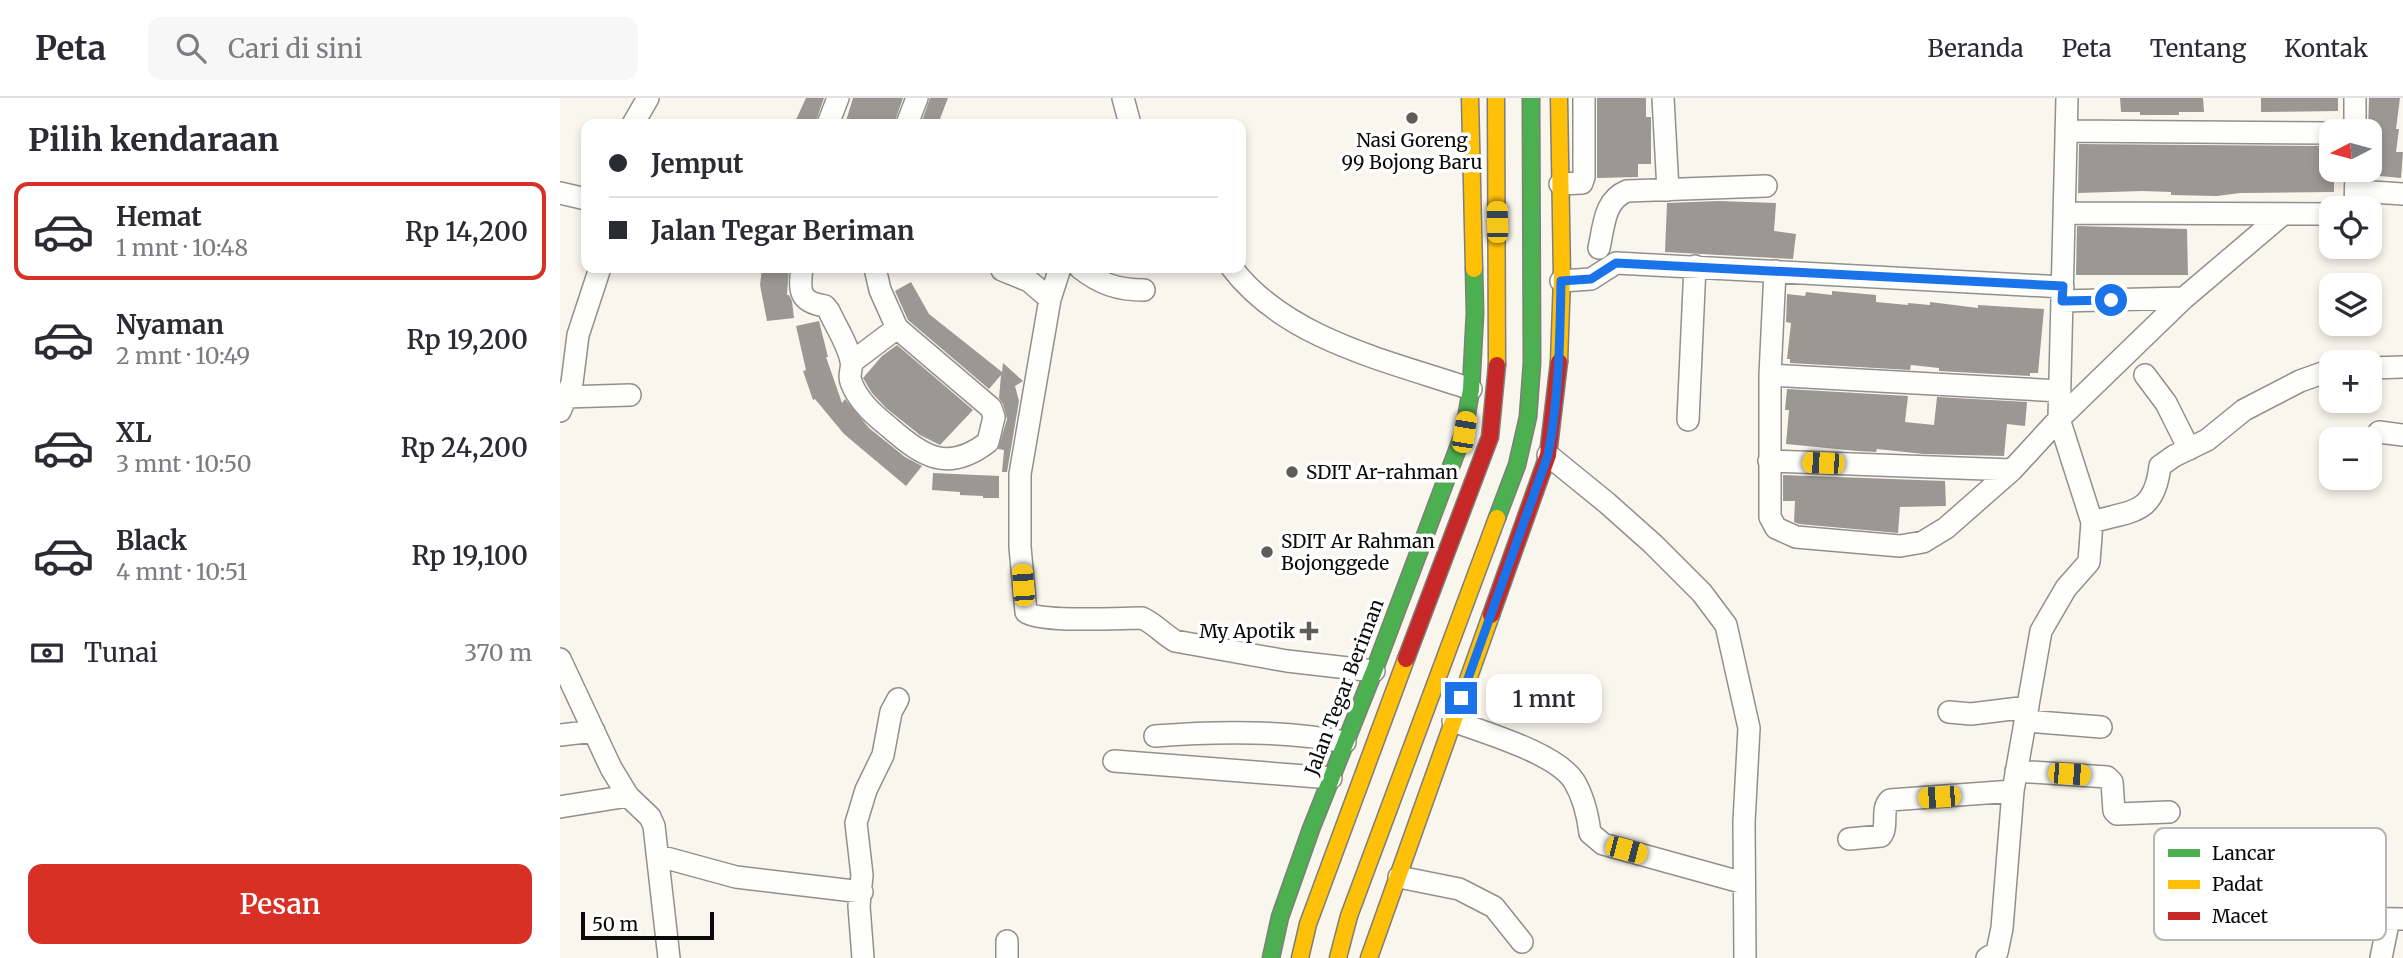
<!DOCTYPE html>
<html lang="id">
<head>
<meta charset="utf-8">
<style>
	:root { --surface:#fff; --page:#f7f7f7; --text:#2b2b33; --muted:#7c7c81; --line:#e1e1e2; --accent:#d93025 }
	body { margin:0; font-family:Merriweather,serif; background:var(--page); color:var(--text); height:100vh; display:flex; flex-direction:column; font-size:26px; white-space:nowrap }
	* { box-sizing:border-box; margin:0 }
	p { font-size:23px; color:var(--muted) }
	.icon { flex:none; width:38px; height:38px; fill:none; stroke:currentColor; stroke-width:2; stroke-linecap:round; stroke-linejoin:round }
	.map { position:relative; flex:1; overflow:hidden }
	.panel { display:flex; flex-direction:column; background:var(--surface); width:560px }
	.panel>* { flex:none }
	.guide { position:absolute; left:21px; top:21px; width:665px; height:154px; border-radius:14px; box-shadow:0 4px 10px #0003; display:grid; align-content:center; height:154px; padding:0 28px; background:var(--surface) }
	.needle { width:46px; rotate:264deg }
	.buttons { position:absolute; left:1759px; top:21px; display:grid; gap:14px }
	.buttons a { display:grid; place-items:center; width:63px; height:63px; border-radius:14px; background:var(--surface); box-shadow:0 4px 10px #0003; font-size:35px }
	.scale { position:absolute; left:21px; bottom:18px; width:133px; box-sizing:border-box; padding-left:7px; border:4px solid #0a0a0a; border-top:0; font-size:19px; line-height:24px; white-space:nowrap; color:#0a0a0a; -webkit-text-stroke:5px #fff; paint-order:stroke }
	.end { position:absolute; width:32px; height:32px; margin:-16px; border:9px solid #1a73e8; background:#fff; box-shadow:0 0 0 4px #fff }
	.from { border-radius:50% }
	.bubble { position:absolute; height:49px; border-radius:14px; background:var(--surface); box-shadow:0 4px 10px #0003; font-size:23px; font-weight:600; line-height:49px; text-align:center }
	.car { position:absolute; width:21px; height:42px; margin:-21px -10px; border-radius:9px; box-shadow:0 0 5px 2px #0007; background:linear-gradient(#f5c518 24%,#345 0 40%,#f5c518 0 76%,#345 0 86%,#f5c518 0) }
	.guide b { display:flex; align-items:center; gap:24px; height:66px; font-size:26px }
	.guide b+b { border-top:2px solid var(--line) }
	.guide i { width:18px; height:18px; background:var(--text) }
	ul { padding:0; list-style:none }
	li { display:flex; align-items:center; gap:21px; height:98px; margin:0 14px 10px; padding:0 14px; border:4px solid transparent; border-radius:14px }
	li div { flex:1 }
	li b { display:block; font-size:26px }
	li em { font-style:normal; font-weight:600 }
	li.active { border-color:var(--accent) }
	li>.icon { width:63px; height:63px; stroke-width:1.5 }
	h2 { padding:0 28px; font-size:32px; line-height:84px }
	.pay { display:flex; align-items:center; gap:18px; height:77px; padding:0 28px; font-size:26px }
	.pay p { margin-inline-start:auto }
	.button { display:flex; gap:14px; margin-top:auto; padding:14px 28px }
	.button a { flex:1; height:80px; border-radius:14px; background:var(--accent); color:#fff; font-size:28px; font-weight:600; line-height:80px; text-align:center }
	header { display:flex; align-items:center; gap:42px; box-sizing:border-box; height:98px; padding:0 35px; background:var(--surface); border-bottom:2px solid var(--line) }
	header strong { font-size:33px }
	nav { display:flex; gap:38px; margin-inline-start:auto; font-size:24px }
	.search { width:490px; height:63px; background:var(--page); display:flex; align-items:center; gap:18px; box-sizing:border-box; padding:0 24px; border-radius:14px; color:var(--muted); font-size:26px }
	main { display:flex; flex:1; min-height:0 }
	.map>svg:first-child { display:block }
</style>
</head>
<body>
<header>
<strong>Peta</strong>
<div class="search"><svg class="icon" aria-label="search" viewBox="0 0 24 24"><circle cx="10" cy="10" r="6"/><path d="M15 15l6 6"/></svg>Cari di sini</div>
<nav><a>Beranda</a><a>Peta</a><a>Tentang</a><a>Kontak</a></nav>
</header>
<main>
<section class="panel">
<h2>Pilih kendaraan</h2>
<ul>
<li class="active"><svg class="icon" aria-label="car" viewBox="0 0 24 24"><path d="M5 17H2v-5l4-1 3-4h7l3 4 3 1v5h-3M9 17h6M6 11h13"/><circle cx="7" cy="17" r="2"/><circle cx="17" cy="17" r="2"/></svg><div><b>Hemat</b><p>1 mnt · 10:48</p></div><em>Rp 14,200</em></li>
<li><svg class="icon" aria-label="car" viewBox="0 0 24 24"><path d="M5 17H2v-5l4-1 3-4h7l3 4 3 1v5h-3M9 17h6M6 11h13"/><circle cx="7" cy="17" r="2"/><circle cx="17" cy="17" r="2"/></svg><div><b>Nyaman</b><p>2 mnt · 10:49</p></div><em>Rp 19,200</em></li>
<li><svg class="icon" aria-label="car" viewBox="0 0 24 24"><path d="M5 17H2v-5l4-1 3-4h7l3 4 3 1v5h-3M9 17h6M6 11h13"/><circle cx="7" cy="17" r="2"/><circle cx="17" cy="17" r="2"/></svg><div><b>XL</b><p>3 mnt · 10:50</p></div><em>Rp 24,200</em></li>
<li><svg class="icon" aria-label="car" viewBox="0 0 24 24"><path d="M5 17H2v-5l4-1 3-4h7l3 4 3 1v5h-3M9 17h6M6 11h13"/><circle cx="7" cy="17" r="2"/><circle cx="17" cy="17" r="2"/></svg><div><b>Black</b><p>4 mnt · 10:51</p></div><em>Rp 19,100</em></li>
</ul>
<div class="pay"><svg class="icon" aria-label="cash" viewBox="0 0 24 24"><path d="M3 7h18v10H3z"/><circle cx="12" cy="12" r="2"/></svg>Tunai<p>370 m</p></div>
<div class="button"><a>Pesan</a></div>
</section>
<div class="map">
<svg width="1843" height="860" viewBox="0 0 1843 860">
	<rect width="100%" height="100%" fill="#f9f6ed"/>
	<path fill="#9b9894" d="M246,0H264L255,26H234Z
		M293,0H343L334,26H285Z
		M370,0H388L378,26H361Z
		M1037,0H1086V19H1091V66H1078V79L1037,80Z
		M1560,0H1643L1644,14H1619V17H1580V14H1561Z
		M1701,0H1778V13L1701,14Z
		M1809,0H1840L1836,31H1839L1836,54H1843L1841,80L1809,77L1812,50L1810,49L1808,33Z
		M1519,46L1771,48V74H1774V94L1680,95L1657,98L1611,97V94L1582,93L1518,95Z
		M1158,103L1216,105L1214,133L1236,136L1233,161L1105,154L1107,105Z
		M1517,128L1627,131L1628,177H1516Z
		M202,170H229L227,197H229L232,203L234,220L207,223L200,187Z
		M351,184L369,216L442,274L443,265L463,283L455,288L459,303L447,374H442L444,352L438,351L447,321L443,306L439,300L441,277L429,291L348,222L335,193Z
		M1272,193L1316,197V204L1348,207V205L1370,207V204L1418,210V207L1484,211L1478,275H1470V278L1379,273V270L1351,267L1350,272L1230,265V261H1227L1231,225L1226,224L1227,196L1245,198L1246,194L1272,197Z
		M259,223L268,259H266L282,305L285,301L309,330L345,359L362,368L346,388L284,336L255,301L253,302L243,273L246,272L236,228Z
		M337,247L413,312L380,347L360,337L326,310L312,295L303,280L322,258Z
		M1227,291L1348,298L1345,324L1374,327L1377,299L1467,304L1465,328L1447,326L1444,358L1364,356L1317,351L1316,354L1297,353L1226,346L1229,312H1225Z
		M373,375L439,378V400H423V398L400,397V394L372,392Z
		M1223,377L1385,383L1386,408L1340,409L1338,435L1239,426L1234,424L1235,403H1223Z"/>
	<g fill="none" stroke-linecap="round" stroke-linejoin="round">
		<defs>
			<path id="street" d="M563,0L570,26
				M1103,0L1108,92
				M1795,0V33
				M73,26L88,0
				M268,26L278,0
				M347,26L357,0
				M1506,33L1771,35
				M1000,86L1022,85L1024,79V0
				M1797,93L1843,96
				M0,95L26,101
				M1795,110L1796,72
				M1504,115L1771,116
				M1039,150C1044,128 1044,102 1067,93L1206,88
				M242,170C239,193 239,204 265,208L269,213C276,229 288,246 291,263C293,270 288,276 291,284C298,303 314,317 329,329C363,359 388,375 428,344L434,319L431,310L337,230L320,192L315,170
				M500,170L490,201L460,376V449L466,514C480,525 560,520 582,520C594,525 603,536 615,543L727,563L814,573
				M520,170C540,186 558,192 584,192
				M672,170C727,242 829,263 911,291
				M442,172L469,183L490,201
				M1215,173L1210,277V419L1216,430L1236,439L1340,448L1363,444L1386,430L1452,372L1499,321L1624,200L1723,116
				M1001,183L1031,181L1056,165L1503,189
				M1502,203L1624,200
				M292,264L337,230
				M1810,270L1843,269
				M1210,277L1500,293
				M1585,277L1606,305L1629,351
				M6,299L70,297
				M0,313L12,285L18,237L40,170
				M1128,322L1135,168
				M1819,334L1843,337
				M988,357L1047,405L1093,446L1142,495L1166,527L1189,630L1184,724L1185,860
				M1209,363L1452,372
				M1532,424C1573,412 1594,417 1600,368L1614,358L1647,342L1684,312L1740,283L1771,272
				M0,561L51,670L68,698L90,719L94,728L109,860
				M1389,614L1411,616L1468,609
				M893,623C925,635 996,655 1014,683C1023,698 1028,719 1030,735L1043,746L1184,785
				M1466,623L1541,629
				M0,637L34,633
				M595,638C658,633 723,632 785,644
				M554,663L771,680
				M1456,673L1547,679L1552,684L1554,713L1557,716L1609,714
				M0,709L68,698
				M1289,741L1321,738C1329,728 1320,711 1330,702L1453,693
				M99,758L176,779L302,794
				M839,779L899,791L934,809L962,844
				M1777,820L1843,821
				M303,860L299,808L302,777L296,725L306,692L323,657L331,614L338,601
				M447,860V843
				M1427,860L1437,854L1442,830L1453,693L1481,533L1506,490L1529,464L1532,424L1499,321L1507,0
				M1821,860L1829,821"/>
			<path id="fast" d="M937,420L957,367L968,319L972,265L971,0
				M711,860L720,819L751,731L814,573L904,334L911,291L915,215L914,171"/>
			<path id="slow" d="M910,0L914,171
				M936,0L937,267
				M999,0L1002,179L999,264
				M740,860L748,826L846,561
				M778,860L789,818L937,420
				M809,860L931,517"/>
			<path id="jam" d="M931,517L988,357L999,264
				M846,561L930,339L937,267"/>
		</defs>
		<use href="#street" stroke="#92908c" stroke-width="24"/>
		<use href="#fast" stroke="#7f7e7a" stroke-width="19"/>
		<use href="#slow" stroke="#7f7e7a" stroke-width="19"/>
		<use href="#jam" stroke="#7f7e7a" stroke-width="19"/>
		<use href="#street" stroke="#fefefc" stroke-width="21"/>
		<use href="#fast" stroke="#4caf50" stroke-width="16"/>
		<use href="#slow" stroke="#ffc107" stroke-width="16"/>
		<use href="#jam" stroke="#c62828" stroke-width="16"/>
	</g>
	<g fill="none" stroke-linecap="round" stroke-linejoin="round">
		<path stroke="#1a73e8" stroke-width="9" d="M901,600L988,357C999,299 1000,242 1001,183L1031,181L1056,165L1503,188L1502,203L1551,202"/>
	</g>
	<g fill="#5e5d59" stroke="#fff" stroke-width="2.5">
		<circle cx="852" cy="20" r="7"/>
		<circle cx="732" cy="374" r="7"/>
		<circle cx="707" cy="454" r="7"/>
		<path d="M745.5 522.5h7v7h7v7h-7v7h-7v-7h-7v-7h7z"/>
	</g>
	<g text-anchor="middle" stroke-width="7" stroke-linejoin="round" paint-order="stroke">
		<g font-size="19" fill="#0a0a0a" stroke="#fff" text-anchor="start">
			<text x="852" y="49" text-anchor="middle">Nasi Goreng<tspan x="852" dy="22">99 Bojong Baru</tspan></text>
			<text x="746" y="381">SDIT Ar-rahman</text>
			<text x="721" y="450">SDIT Ar Rahman<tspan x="721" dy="22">Bojonggede</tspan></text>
			<text x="735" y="540" text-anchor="end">My Apotik</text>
		</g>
		<g font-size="19" fill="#0a0a0a" stroke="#fff">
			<text transform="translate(784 589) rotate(-69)" y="7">Jalan Tegar Beriman</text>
		</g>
	</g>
	<rect x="1594" y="730" width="232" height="112" rx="10" fill="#fff" stroke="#b6b6b6" stroke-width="2"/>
	<rect x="1608" y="751" width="32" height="8" fill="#4caf50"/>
	<rect x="1608" y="782" width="32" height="9" fill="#ffc107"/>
	<rect x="1608" y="814" width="32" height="8" fill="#c62828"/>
	<g font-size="19" fill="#0a0a0a">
		<text x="1652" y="762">Lancar</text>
		<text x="1652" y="793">Padat</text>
		<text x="1652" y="825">Macet</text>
	</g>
</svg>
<div class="buttons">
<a><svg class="needle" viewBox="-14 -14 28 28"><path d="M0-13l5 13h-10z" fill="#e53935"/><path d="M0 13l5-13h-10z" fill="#7c7c81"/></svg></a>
<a><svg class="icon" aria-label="locate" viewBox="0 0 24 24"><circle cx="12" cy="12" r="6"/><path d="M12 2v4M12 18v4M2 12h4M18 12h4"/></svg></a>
<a><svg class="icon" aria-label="layers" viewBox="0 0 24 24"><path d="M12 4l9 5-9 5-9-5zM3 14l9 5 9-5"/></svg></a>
<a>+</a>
<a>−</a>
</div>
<div class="scale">50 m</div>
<i class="end from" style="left:1551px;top:202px"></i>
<i class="end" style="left:901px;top:600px"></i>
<div class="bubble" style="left:926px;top:576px;width:116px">1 mnt</div>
<i class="car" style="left:937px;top:124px;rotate:359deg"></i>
<i class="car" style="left:904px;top:334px;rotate:9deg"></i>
<i class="car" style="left:1263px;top:365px;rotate:272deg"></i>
<i class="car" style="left:463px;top:487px;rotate:356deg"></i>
<i class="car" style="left:1509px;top:676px;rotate:94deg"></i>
<i class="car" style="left:1379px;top:699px;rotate:266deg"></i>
<i class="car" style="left:1066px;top:752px;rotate:105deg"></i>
<div class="guide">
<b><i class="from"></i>Jemput</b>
<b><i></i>Jalan Tegar Beriman</b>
</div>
</div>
</main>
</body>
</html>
